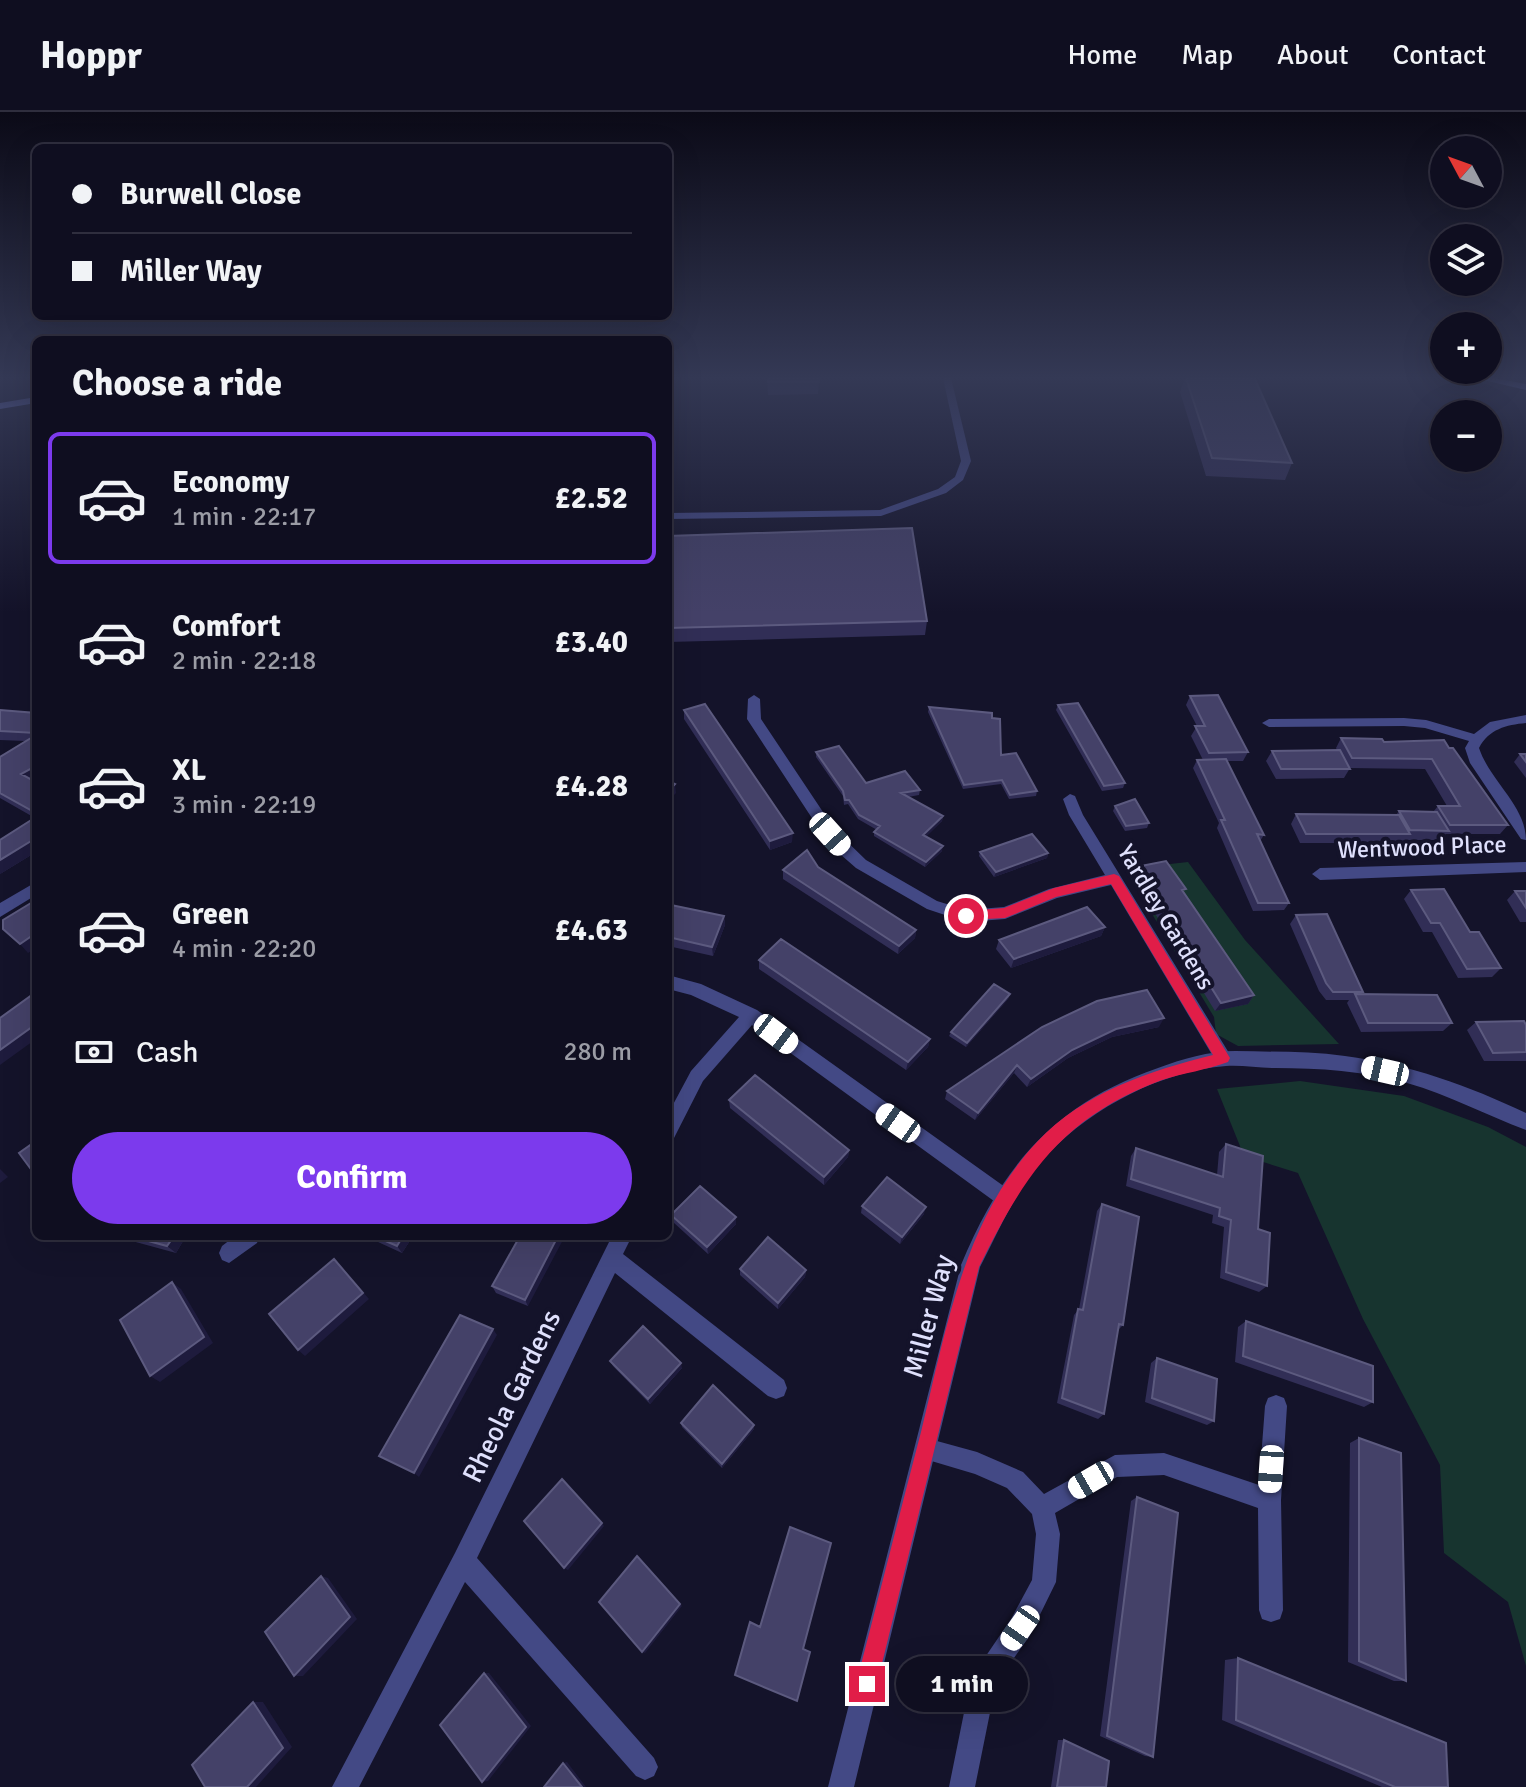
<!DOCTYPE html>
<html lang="en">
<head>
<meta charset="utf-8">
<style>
	:root { --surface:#0f0e20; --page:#181729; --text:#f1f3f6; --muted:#9b9ca5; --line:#2f2e3e; --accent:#7c3aed }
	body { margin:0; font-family:Signika,sans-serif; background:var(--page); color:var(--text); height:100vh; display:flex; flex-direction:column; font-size:30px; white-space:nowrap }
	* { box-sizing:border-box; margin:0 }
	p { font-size:26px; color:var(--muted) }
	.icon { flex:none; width:44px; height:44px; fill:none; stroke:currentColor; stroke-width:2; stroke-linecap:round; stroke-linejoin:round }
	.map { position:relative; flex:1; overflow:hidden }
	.drawer { position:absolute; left:32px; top:224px; width:640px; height:904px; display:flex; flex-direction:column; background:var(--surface); border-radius:12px; box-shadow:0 8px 32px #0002,0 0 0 2px var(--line) }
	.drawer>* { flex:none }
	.top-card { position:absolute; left:32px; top:32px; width:640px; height:176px; border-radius:12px; box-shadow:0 8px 32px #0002,0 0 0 2px var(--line); display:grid; align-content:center; height:176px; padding:0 40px; background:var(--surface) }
	.needle { width:52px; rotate:311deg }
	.fabs { position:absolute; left:1430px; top:24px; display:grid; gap:16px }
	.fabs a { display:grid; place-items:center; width:72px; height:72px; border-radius:50%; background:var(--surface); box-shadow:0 8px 32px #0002,0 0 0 2px var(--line); font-size:40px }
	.end { position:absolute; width:36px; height:36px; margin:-18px; border:10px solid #e11d48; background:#fff; box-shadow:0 0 0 4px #fff }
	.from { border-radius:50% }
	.bubble { position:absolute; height:56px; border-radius:28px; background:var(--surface); box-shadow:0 8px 32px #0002,0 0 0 2px var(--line); font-size:26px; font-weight:700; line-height:56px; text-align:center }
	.car { position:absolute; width:24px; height:48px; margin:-24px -12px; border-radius:10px; box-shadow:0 0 6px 2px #0007; background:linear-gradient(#fff 24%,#345 0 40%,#fff 0 76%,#345 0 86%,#fff 0) }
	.top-card b { display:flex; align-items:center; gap:28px; height:76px; font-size:30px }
	.top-card b+b { border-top:2px solid var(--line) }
	.top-card i { width:20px; height:20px; background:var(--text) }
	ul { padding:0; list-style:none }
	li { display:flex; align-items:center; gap:24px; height:132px; margin:0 16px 12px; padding:0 24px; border:4px solid transparent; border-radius:12px }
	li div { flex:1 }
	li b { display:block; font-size:30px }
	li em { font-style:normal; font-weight:700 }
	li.selected { border-color:var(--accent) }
	li>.icon { width:72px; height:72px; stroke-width:1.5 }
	h2 { padding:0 40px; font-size:36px; line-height:96px }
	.pay { display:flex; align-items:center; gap:20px; height:88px; padding:0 40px; font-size:30px }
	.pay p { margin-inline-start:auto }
	.action { display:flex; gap:16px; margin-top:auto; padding:16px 40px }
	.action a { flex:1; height:92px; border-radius:48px; background:var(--accent); color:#fff; font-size:32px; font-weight:700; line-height:92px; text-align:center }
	header { display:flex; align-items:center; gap:48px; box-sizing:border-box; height:112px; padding:0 40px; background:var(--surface); border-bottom:2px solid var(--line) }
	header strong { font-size:38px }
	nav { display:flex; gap:44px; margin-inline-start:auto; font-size:28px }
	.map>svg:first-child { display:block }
</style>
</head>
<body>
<header>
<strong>Hoppr</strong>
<nav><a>Home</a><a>Map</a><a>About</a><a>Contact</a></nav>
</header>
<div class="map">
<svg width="1526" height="1675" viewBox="0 0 1526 1675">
	<rect width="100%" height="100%" fill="#14132a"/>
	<path fill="#17342f" d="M1188,750L1245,828L1339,932L1238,934L1216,922L1214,905L1125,757Z
		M1300,969L1404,984L1488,1015L1526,1035V1554L1508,1490L1444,1441L1440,1353L1363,1207L1298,1061L1244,1044L1217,977Z"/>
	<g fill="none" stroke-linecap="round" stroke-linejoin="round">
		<path fill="#434985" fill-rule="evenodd" d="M943,266H951L971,349L963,368L946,381L881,404L668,407V401L880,398L938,377L955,365L961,349Z
			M754,583L760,587L761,607L835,718L866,748L937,789L966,798L1004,795L1049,777L1105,763L1069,703L1063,687L1070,682L1075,684L1083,703L1229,941L1232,946L1229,951L1223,953L1217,951L1111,773L1057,786L1005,807L966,810L927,797L856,756L840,742L825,726L747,607L748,587Z
			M1526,603V611C1506,613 1489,617 1479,636C1490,669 1526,694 1526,728L1521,727L1470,651L1465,636L1469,629L1425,616L1404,614L1269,615L1262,611L1269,607L1404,606L1426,608L1474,622L1490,610Z
			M1526,750V760L1320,768L1312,762L1320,756Z
			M36,770V783L0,805V791Z
			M668,863L701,872L757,898L1012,1080L1015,1086L1012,1092L1005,1095L998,1092L752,913L703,969L674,1026L668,1028V1002L691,959L739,905L691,883L668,877Z
			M235,1124H260L257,1131L229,1151L222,1148L219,1141L222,1134Z
			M612,1124H632L623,1142L784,1268L787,1276L784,1284L776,1287L768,1284L615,1161L477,1446L654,1646L658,1655L654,1664L645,1668L636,1664L465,1470L359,1675H332L455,1441Z
			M1276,1283L1284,1286L1287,1294L1281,1388L1283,1498L1280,1507L1271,1510L1262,1507L1259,1498L1258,1396L1164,1363L1117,1365L1055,1401L1060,1422L1056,1470L1029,1525L996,1571L975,1675H949L971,1566L1011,1507L1032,1468L1036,1422L1032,1402L1007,1376L975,1362L918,1345L915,1337L918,1329L926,1326L977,1340L1023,1360L1044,1382L1115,1343L1164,1341L1259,1373L1265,1294L1268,1286Z"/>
		<path fill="#434985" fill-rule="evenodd" d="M1235,939C1272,940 1309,939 1345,944C1409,952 1469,974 1526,1001V1018C1486,1003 1449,983 1407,971C1363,959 1320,956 1275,956C1259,956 1242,953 1226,954C1162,959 1093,995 1049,1041C1018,1073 1000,1116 980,1155L854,1675H828L961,1153C1002,1054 1054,992 1158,956C1182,947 1209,939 1235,939Z"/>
		<path fill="#7e8bf4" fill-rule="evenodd" d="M1475,266H1494L1526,272V278Z
			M36,285V291L0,297V291Z"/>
	</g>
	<path fill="#312e56" d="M767,266L819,270L818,282L768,283Z
		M1185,266H1241L1292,351L1285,368L1206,364L1180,280Z
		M668,424L927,509L925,523L668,530Z
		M1190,584L1248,640L1243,649H1227L1264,723L1260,729L1289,791L1284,798L1253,799L1217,716L1219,711L1193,656L1197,648H1203L1191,624L1197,614L1186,593Z
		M1058,593L1125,671L1123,676L1102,679L1056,598Z
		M929,595L992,606L1001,643L1037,679L1036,684L1009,687L1001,672L963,677L928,600Z
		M0,598L36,601V667L34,669L36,670V740L0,762L35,706L0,686V645L25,629L0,628Z
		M684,598L792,730L770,738L684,607Z
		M1341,626L1449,636L1508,713L1500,722H1446L1442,728H1406L1403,731H1300L1291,712L1296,702L1396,703L1399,699L1433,700L1438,694H1447L1425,657L1350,656L1344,666L1276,667L1266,649L1272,639L1337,638L1336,636Z
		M816,640L866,671L920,678L919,683L908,685L943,704L942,709L926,724L942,739L925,755L874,724V720L877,718L858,707L848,692L844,693L843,684L816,645Z
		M1520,642H1526V666L1514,650Z
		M1115,694L1149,711L1147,716L1125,719L1113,699Z
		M980,740L1048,741L1047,746L994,765L979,744Z
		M1136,755L1184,780L1254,883L1248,892L1215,899L1132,764Z
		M783,758L916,818L915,826L898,842L783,767Z
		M1411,778L1470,820L1501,856L1492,865L1458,866L1432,820H1423L1404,787Z
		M1515,779H1526V810H1520L1507,788Z
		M668,800L724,804L725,813L713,844L668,834Z
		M1296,803L1363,880L1361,882L1452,911L1443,919L1361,920L1347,891L1349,888H1326L1319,879L1290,812Z
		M1105,815L1101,824L1011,856L996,837L999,828Z
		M759,848L930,927L928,935L906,958L759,857Z
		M1010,882L1008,887L966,935L949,924L951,920Z
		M1097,889L1159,915L1112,925L1068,946L1027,975L1014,961L975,1008L945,987L947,979Z
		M1476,910L1526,913V949H1484L1467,918Z
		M729,988L849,1038L848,1045L824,1073L730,996Z
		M1226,1032L1258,1117L1267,1174L1259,1180L1220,1166L1224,1115L1212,1111L1213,1103L1126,1074L1131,1044L1136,1036L1217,1063L1219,1040Z
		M1102,1092L1123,1213L1117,1219L1104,1302L1098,1307L1057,1291L1074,1203L1079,1197L1097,1099Z
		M862,1094L924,1102L900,1132L861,1101Z
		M671,1103L736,1112L708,1142L673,1110Z
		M125,1124H186L176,1141L132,1129Z
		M365,1124H413L402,1141Z
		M520,1124L528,1194L496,1181L492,1174Z
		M740,1157L806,1158L805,1165L778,1197L740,1163Z
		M1246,1209L1373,1290L1364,1295L1235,1250L1238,1215Z
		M1157,1246L1214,1309L1207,1313L1145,1290L1151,1251Z
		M610,1249L682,1256L650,1292L613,1254Z
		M681,1311L754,1313V1317L722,1356L682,1315Z
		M1359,1326L1406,1569H1394L1348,1550L1350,1331Z
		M1137,1385L1153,1645L1145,1644L1100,1624L1131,1389Z
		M1238,1546L1448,1675H1382L1222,1608L1225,1548Z
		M1058,1628H1064L1106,1675H1051Z"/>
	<path fill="#1e1b3d" d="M36,654V667L29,671L21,662Z
		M675,672L676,681L668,689V679Z
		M943,704L942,709L923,728V723Z
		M793,721L792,730L770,738V729Z
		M36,726V740L0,762V748Z
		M943,734L942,739L925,755L926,750Z
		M1048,741L1047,746L994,765L996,760Z
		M724,804L725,813L713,844L712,835Z
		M1105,815L1101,824L1011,856L1014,847Z
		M916,818L915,826L898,842L899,834Z
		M36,821V836L28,841L20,832Z
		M1010,882L1008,887L966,935L967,931Z
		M1254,883L1248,892L1215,899L1221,891Z
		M1164,906L1159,915L1112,925L1068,946L1027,975L1031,967L1072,938L1116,917Z
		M32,915L36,918V927L0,953V938Z
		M930,927L928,935L906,958L908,950Z
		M1017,953L1014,961L975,1008L978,1001Z
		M849,1038L848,1045L824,1073V1065Z
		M0,1057L8,1065L0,1071Z
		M926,1095L924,1102L900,1132L902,1125Z
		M736,1105V1112L708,1142L707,1135Z
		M174,1124H186L176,1141L167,1134Z
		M403,1124H413L402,1141L397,1134Z
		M558,1124H565L528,1194L525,1188Z
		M334,1147L369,1187L305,1244L298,1238Z
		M806,1158L805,1165L778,1197V1191Z
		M172,1170L181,1177L213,1231L160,1270L150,1264Z
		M493,1217L497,1223L419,1365L414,1361Z
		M681,1251L682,1256L650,1292L648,1287Z
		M754,1313V1317L722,1356V1352Z
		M602,1411L604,1414L568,1458L564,1456Z
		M321,1464L328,1466L357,1507L303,1564H294Z
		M680,1492L682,1494L645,1541L642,1540Z
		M484,1561H489L531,1614L488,1669L482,1670Z
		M253,1590H263L292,1635L256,1675H247Z
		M567,1650L586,1675H582L563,1651Z"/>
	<path fill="#444168" stroke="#5c5a7f" stroke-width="2" d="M768,266H818L819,270H768Z
		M1186,266L1255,267L1292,351L1212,346Z
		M912,416L927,509L668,516V424Z
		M1218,583L1248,640L1209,641L1195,614H1205L1190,584Z
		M1078,591L1125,671L1104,674L1058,593Z
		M705,592L793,721L770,729L684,598Z
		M929,595L992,601V606L1000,607L1001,643L1016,641L1037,679L1010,683L1002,668L964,673Z
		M0,598L36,601V621L0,619Z
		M36,623V654L21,662L36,670V701L0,681V645Z
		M1341,626L1382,627L1384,630L1444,628L1449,636H1453L1508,713H1450L1438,694H1460L1432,647L1352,646Z
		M839,634L866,671L905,659L920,678L901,681L943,704L923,723L943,734L926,750L874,720L880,714L859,703L849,688H845L843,679L816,640Z
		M1340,638L1350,657H1281L1272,639Z
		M1520,642H1526V650Z
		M1226,647L1264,723L1257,722L1289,791H1258L1221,708H1225L1197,648Z
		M668,669L675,672L668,679Z
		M1135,687L1149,711L1126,714L1115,694Z
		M1399,699L1437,700L1449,719L1410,718Z
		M1296,702L1399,703L1410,722H1306Z
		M36,705V726L0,748V728Z
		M1032,722L1048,741L996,760L980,740Z
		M807,738L818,755L916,818L899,834L783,758Z
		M1166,749L1186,777L1182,778L1254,883L1221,891L1136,755Z
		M1444,777L1470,820H1479L1501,856L1467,857L1440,811H1431L1411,778Z
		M1515,779H1526V796Z
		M36,788V821L20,832L3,817V808Z
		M671,793L724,804L712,835L668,825V800Z
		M1087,795L1105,815L1014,847L999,828Z
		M1327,802L1363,880H1333L1326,871L1296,803Z
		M781,827L930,927L908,950L759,848Z
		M994,872L1010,882L967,931L951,920Z
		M1147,878L1164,906L1116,917L1072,938L1031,967L1017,953L978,1001L947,979L1042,915L1097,889Z
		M36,880V918L32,915L0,938V906Z
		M1355,882L1437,883L1452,911H1368Z
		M1524,909L1526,913V940L1493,941L1476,910Z
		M755,963L849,1038L824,1065L729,988Z
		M36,1029V1064L19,1041Z
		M1226,1032L1263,1044L1258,1117L1270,1121L1267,1174L1226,1160L1231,1108L1219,1104L1220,1096L1131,1067L1136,1036L1223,1065Z
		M887,1065L926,1095L902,1125L862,1094Z
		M700,1074L736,1105L707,1135L671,1103Z
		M1102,1092L1139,1105L1123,1213L1119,1212L1104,1302L1062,1286L1078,1197L1083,1198Z
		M130,1124H174L167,1134Z
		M374,1124H403L397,1134Z
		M520,1124H558L525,1188L492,1174Z
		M768,1125L806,1158L778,1191L740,1157Z
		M334,1147L363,1181L298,1238L269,1202Z
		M172,1170L204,1225L150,1264L120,1208Z
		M460,1203L493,1217L414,1361L379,1344Z
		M1246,1209L1373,1254V1290L1243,1244Z
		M643,1214L681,1251L648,1287L610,1249Z
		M1157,1246L1217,1267L1214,1309L1152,1286Z
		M713,1273L754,1313L722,1352L681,1311Z
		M1359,1326L1401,1341L1406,1569L1359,1549Z
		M562,1367L602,1411L564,1456L524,1409Z
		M1137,1385L1178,1401L1153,1645L1107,1624Z
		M790,1415L831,1431L803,1537L810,1540L797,1589L735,1563L750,1510L760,1515Z
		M637,1444L680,1492L642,1540L599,1490Z
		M321,1464L350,1505L294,1564L265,1520Z
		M1238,1546L1446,1631L1448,1675H1395L1236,1608Z
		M484,1561L526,1615L482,1670L440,1613Z
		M253,1590L283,1636L247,1675H205L192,1653Z
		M1064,1628L1109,1649L1106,1675H1057Z
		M563,1651L582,1675H544Z"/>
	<linearGradient id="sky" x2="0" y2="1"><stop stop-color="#0b0a17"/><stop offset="0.53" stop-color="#343955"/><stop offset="1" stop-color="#343955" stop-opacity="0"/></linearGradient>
	<rect width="1526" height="501" fill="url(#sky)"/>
	<path fill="#e11d48" d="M1114,762L1119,764L1230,946L1228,950C1206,958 1184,961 1162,968C1061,1006 1025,1062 979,1155L877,1572L874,1580L867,1583L859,1580L856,1572C878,1488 899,1404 921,1320C946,1219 963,1109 1037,1030C1084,980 1149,959 1213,943L1111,772L1056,785L1005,806L966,808L959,804L966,799L1004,796L1054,776Z"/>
	<g text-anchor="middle" stroke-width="8" stroke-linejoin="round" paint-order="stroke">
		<g font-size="24" fill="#dfe0fc" stroke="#14132a">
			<text transform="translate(1422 735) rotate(-2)" y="8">Wentwood Place</text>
			<text transform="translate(1166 805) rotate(59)" y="8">Yardley Gardens</text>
		</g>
		<g font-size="28" fill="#dfe0fc" stroke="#14132a">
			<text transform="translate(928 1204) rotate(-75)" y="10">Miller Way</text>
			<text transform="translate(511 1284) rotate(-64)" y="10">Rheola Gardens</text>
		</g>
	</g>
</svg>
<div class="fabs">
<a><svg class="needle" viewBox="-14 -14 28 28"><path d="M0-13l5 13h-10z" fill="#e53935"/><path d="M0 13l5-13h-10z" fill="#9b9ca5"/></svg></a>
<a><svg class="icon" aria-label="layers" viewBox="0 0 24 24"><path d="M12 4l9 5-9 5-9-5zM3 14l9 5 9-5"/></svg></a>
<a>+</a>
<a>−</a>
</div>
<i class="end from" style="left:966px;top:804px"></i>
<i class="end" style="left:867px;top:1572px"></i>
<div class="bubble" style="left:896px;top:1544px;width:132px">1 min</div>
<i class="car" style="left:830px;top:722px;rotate:138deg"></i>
<i class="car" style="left:776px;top:922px;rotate:127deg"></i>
<i class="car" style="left:1385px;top:959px;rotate:283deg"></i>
<i class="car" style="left:898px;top:1011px;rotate:305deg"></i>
<i class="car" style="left:1271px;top:1357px;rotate:184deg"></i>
<i class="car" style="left:1091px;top:1368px;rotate:240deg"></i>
<i class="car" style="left:1020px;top:1516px;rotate:215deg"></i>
<div class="top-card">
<b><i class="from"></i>Burwell Close</b>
<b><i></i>Miller Way</b>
</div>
<section class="drawer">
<h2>Choose a ride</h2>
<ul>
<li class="selected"><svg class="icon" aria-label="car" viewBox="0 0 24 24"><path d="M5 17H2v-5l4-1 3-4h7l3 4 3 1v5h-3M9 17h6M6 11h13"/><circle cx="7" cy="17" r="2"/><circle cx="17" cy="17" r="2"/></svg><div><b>Economy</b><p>1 min · 22:17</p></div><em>£2.52</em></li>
<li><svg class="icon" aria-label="car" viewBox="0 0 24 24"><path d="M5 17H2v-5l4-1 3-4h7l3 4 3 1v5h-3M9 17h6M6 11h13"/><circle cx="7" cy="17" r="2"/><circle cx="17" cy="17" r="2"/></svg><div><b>Comfort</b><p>2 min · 22:18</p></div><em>£3.40</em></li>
<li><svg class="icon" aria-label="car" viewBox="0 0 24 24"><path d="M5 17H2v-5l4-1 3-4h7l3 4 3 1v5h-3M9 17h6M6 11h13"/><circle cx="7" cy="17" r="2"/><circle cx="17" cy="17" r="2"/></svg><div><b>XL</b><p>3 min · 22:19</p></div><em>£4.28</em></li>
<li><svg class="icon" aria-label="car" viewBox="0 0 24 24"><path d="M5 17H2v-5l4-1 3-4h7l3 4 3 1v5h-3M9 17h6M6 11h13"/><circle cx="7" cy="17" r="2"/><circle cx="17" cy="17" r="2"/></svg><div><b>Green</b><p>4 min · 22:20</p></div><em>£4.63</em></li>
</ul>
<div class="pay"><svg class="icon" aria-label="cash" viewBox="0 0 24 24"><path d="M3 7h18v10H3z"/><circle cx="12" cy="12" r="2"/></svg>Cash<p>280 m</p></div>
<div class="action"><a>Confirm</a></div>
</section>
</div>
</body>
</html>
